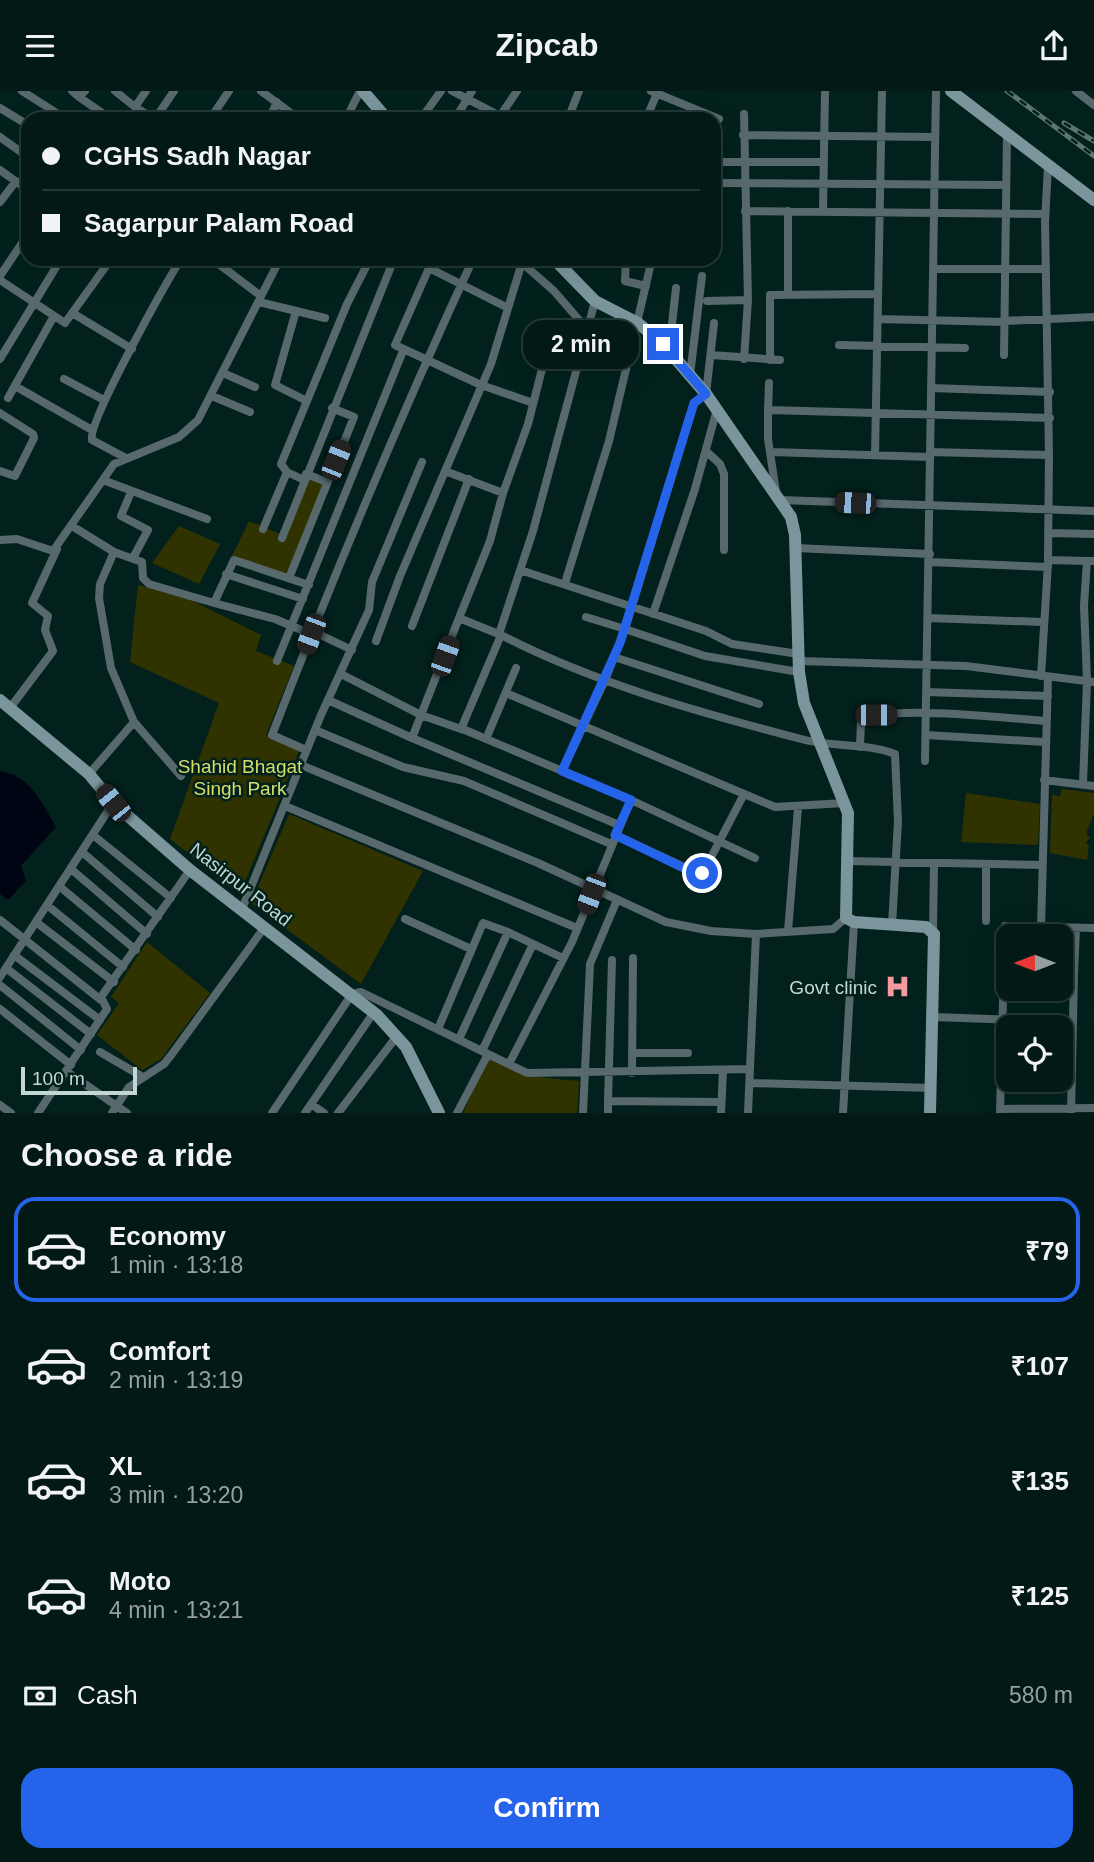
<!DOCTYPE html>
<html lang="en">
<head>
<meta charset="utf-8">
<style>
	:root { --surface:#021915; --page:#102622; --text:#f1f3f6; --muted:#96a0a0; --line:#233834; --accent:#2563eb }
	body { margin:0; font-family:Helvetica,sans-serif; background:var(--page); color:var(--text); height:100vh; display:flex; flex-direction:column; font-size:26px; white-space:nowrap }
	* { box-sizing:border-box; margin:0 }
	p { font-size:23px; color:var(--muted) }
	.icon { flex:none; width:38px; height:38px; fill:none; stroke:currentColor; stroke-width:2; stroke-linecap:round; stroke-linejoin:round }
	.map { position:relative; height:1022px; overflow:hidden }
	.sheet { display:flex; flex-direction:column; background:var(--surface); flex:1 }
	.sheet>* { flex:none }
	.guide { position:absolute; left:21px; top:21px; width:700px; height:154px; border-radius:21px; box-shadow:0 7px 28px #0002,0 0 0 2px var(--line); display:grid; align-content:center; height:154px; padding:0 21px; background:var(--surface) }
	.needle { width:46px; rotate:270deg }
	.controls { position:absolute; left:996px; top:833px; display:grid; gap:14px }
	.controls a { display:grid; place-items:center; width:77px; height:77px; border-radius:14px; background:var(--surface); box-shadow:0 7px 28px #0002,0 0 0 2px var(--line); font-size:35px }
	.scale { position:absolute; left:21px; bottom:18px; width:116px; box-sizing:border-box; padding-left:7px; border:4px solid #c2d7d1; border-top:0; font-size:19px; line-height:24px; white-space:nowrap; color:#c2d7d1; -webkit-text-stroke:5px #02211c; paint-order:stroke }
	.end { position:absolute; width:32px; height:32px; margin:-16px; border:9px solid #2563eb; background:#fff; box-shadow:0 0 0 4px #fff }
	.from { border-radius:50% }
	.bubble { position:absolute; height:49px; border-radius:21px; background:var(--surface); box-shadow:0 7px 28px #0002,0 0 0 2px var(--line); font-size:23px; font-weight:700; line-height:49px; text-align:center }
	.car { position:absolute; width:21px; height:42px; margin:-21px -10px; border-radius:9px; box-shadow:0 0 5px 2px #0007; background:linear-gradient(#222 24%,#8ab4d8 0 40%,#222 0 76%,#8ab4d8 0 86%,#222 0) }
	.guide b { display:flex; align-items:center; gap:24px; height:66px; font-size:26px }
	.guide b+b { border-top:2px solid var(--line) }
	.guide i { width:18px; height:18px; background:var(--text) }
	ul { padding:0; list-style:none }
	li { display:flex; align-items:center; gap:21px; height:105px; margin:0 14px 10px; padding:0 7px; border:4px solid transparent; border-radius:21px }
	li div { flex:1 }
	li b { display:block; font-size:26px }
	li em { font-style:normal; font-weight:700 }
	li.selected { border-color:var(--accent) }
	li>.icon { width:63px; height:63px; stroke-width:1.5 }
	h2 { padding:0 21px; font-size:32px; line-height:84px }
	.pay { display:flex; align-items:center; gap:18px; height:77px; padding:0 21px; font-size:26px }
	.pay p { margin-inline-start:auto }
	.cta { display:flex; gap:14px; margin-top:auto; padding:14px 21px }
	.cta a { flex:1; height:80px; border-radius:21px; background:var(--accent); color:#fff; font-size:28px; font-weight:700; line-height:80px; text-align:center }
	header { display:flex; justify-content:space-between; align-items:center; height:91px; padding:0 21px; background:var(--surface); font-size:32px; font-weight:700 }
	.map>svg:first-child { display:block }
</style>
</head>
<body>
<header><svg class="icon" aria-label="menu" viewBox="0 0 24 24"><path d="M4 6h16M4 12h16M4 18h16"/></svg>Zipcab<svg class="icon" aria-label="share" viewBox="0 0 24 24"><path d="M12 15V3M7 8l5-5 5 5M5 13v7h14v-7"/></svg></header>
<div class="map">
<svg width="1094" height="1022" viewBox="0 0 1094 1022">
	<rect width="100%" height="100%" fill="#02211c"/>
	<path fill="#303300" d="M307,386L326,392L285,485L232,465L249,430L285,445Z
		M179,435L220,453L199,493L152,472Z
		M138,494L189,508L261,544L256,560L294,575L266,644L300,658L240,803L170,748L219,612L130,571Z
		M1062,698L1094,702V722L1086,743L1090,746L1086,752L1089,755L1087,769L1050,762L1052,704L1060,705Z
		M966,702L1040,713L1038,754L961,751Z
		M289,723L423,780L361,893L251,812Z
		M147,851L210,902L161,968L142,979L97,944L119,912L111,906Z
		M488,967L527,985L579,990L577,1022H463Z"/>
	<path fill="#000513" d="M0,680C30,684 43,713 56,736L21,775L26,790L8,809L0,803Z"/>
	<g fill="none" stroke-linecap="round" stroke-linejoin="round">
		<path stroke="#58696d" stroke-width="8" d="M22,0L66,28
			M72,0L79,6L85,0
			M115,0L135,16L146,0
			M261,0L299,28
			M452,0L506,28
			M651,0L719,28
			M1076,0L1094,14
			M79,6L111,28
			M135,16L154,28
			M0,17L28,34
			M744,23L748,209L744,268
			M155,28L174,0
			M210,28L229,0
			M269,28L277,11
			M346,28L360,0
			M421,28L441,0
			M455,28L472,0
			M498,28L517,0
			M568,28L579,0
			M646,28L658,0
			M743,44L935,46
			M0,46L28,66
			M714,71H823
			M1048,75L1045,131L1049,364
			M0,79L28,99
			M714,92L1005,94
			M0,111L16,90
			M745,120L1045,123
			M788,120V203
			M823,121L825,0
			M212,168L261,205
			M433,168L395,254L481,294L533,312
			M626,168L625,190L646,195
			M521,171L554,200L586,237
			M429,177L508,217
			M933,178H1046
			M0,185L28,143
			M0,189L65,232L111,168
			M707,210L748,209
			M259,211L325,227
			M296,220L275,294L307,310
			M74,223L132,258
			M878,228L1004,231
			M1004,230L1094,226
			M714,232L706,303L694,312L625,538L705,565L799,581
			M839,254L965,257
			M669,260L676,197
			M711,264L780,269
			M1004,264L1007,42
			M0,268L61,168
			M770,269V204L878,203
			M223,282L255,296
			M690,284L702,185
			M64,288L104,309
			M15,295L92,339
			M931,297L1050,301
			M212,305L250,321
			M8,307L54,225
			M768,319L769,292
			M0,322L33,343L34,347L15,385L0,380
			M706,360L720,373L724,383V459
			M771,361L930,366
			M931,361L1049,364L1048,469L1087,470
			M875,364L882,0
			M124,366L92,349C87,332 166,192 181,168
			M445,380L503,402L528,333L543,274
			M306,383L327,391
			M103,389L207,428
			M304,389L287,381L281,373L347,213L370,168
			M131,401L121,425L148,439L133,467
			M776,401L768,348V319L1050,327
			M780,409L1094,420
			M72,435L114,461L100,493L99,507L111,577L134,631L181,685
			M263,438L287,381
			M1048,442L1094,443
			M282,447L394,168
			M0,449L17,448L53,460L114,373L179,346L198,329L280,168
			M795,457L930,463
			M114,461L142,471L143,487L149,493L214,512
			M929,471L1048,476
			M520,479L706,540L732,553L799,563
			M226,483L303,508
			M289,487L354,326L332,317
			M565,492L609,350L652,168
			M309,494L234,469L214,512L275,528L311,543
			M653,523L695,398L717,318
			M459,527L490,450L503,402
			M928,527L1043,531
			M412,535L469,388
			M312,540L352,559
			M499,543L533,440L595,210
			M501,544C596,593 701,622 805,649C834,656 867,652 895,663L898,730L892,834
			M376,550L400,485L491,273L523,168
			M614,566L759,613
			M277,570L403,260
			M799,570L966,575L1094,591
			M341,583L421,624L412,647L619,734
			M1041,585L1048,472
			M927,601L1048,605
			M506,602L775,716L845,712
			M328,609L412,647
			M10,617L53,560L45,539L48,525L32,512L57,458
			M461,638L501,544L459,527L421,624L461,638L465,639L631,709L572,851L509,973
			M315,639L403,676L464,690L611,753
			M926,644L1045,651
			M486,648L516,577
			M860,656L861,631C880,612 1014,628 1046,630
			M306,659L272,644C334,483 401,324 473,168
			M925,670L936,0
			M301,674L538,772L666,831L711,840L756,843L833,838L846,827
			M562,680L606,587L625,538L586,526
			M89,683L134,631
			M1044,689L1094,695
			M1083,693L1087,590L1084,514L1087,470H1094
			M631,709L755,767
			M285,715L577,837
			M93,744L171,807
			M615,744L699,783L704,780L744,703
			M82,761L158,826
			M847,770L1042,774
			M71,778L147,843
			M59,795L136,859
			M47,814L123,876
			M242,818L321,624L369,519L372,491L422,371
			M405,828L471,858
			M0,829L101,909
			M986,830V773
			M36,831L114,891
			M1041,836L1048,586
			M788,840L798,717
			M933,840L934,773
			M14,864L100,929
			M612,869L608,1010L721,1011
			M6,877L91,943
			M1060,883H1074L1071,1022
			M1074,883L1076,837
			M0,886L113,712
			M0,894L81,959
			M0,918L71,974
			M933,926L1072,931
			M438,938L483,832L508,841
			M459,948L508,841L563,867
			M482,960L533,853
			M100,961L143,986
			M632,962H688
			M66,980L127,1022
			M632,982L633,867
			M750,992L931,997
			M311,1013L324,1022
			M0,1014L11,1022
			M1001,1018L1094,1017
			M38,1022L107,918L101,906L190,779
			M112,1022L129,996L164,973L172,963L264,837
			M272,1022L352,903L361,901L527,982L750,978
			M305,1022L374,921
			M338,1022L397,945
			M457,1022L488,963
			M583,1022L590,873L617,809
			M608,1022V1010
			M721,1022L723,979
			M748,1022L756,843
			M843,1022L854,831
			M1000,1022L1005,835L1094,837"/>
		<path stroke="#7a969c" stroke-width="12" d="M363,0L387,28
			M951,0L1094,109
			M554,168L595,210L638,232L663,253L706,303L791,426L795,444L799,581L804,612L848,722L846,827L854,831L926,836L934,843L930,1022
			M0,609L89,683L113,712L190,779L377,924L406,956L439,1022"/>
		<defs>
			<path id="rail" d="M1007,0L1094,65
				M1064,32L1094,50"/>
		</defs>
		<use href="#rail" stroke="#5b7570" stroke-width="5"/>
		<use href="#rail" stroke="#02211c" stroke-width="2.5" stroke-dasharray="8" stroke-linecap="butt"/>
	</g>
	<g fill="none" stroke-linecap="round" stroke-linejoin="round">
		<path stroke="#2563eb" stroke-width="9" d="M663,253L706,303L694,312L620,552L562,680L631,709L615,744L694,782H702"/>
	</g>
	<defs>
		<symbol id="hospital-bare" viewBox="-9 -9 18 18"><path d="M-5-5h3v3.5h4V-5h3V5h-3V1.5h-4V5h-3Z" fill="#f59b9e" stroke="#02211c" stroke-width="2.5" paint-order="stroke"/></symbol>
	</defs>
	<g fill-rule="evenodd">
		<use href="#hospital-bare" x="880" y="878" width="35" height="35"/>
	</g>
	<g text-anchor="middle" stroke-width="5" stroke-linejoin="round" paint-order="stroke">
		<g font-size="19" fill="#d4df6b" stroke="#02211c">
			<text x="240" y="682">Shahid Bhagat<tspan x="240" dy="22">Singh Park</tspan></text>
		</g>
		<g font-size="19" fill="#c2d7d1" stroke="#02211c">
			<text transform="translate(241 793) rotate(38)" y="7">Nasirpur Road</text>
		</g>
		<g font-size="19" fill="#c2d7d1" stroke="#02211c" text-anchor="end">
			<text x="877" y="903">Govt clinic</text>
		</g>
	</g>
</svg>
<div class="controls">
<a><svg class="needle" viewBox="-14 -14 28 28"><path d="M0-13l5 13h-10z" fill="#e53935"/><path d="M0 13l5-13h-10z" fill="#96a0a0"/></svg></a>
<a><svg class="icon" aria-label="locate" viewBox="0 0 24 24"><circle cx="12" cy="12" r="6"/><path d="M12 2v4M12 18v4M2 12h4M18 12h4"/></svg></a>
</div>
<div class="scale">100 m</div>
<i class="end from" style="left:702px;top:782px"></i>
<i class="end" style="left:663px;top:253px"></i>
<div class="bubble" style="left:523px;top:229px;width:116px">2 min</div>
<i class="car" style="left:336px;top:369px;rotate:22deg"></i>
<i class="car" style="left:855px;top:412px;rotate:272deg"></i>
<i class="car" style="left:311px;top:543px;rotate:201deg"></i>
<i class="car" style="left:445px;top:565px;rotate:20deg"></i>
<i class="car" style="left:876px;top:624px;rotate:90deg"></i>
<i class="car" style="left:113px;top:712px;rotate:321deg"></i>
<i class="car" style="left:591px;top:803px;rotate:201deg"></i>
<div class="guide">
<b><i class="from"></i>CGHS Sadh Nagar</b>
<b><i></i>Sagarpur Palam Road</b>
</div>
</div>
<section class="sheet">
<h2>Choose a ride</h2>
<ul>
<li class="selected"><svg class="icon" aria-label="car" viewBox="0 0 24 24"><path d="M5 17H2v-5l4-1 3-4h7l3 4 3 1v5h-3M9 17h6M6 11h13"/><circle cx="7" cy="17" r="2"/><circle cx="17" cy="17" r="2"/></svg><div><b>Economy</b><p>1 min · 13:18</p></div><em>₹79</em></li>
<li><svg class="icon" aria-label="car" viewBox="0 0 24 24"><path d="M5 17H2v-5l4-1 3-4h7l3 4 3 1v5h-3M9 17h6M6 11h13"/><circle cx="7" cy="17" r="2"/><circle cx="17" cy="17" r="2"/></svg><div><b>Comfort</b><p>2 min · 13:19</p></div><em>₹107</em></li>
<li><svg class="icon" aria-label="car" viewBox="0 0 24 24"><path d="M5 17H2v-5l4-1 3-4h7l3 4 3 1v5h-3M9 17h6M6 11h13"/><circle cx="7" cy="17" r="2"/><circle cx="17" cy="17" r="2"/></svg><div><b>XL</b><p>3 min · 13:20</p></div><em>₹135</em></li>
<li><svg class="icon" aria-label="car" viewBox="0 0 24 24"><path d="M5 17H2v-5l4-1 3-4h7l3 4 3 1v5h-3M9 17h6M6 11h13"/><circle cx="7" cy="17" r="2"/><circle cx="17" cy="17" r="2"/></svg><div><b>Moto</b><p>4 min · 13:21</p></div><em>₹125</em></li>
</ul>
<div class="pay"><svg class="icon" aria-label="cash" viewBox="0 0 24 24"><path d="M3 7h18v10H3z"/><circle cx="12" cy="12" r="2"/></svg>Cash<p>580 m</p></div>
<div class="cta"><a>Confirm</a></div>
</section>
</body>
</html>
